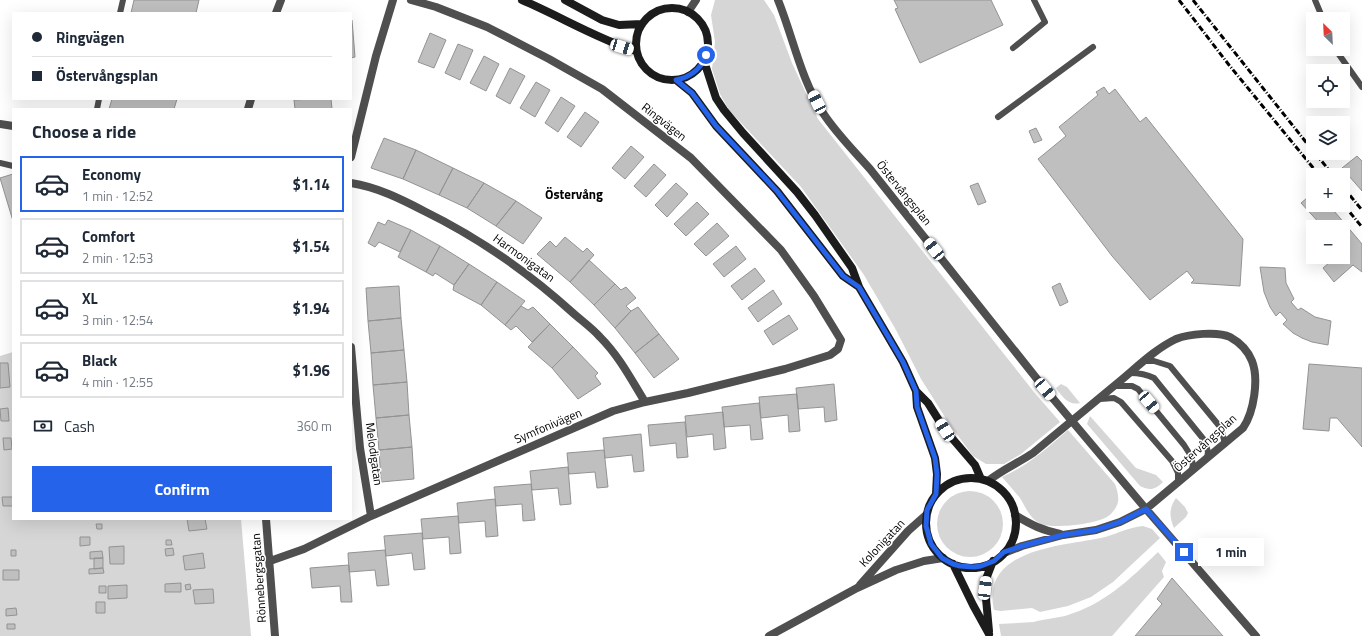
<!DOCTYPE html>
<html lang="en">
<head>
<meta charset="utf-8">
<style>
	:root { --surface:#fff; --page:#f6f6f7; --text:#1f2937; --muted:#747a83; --line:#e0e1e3; --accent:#2563eb }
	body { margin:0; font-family:"Titillium Web",sans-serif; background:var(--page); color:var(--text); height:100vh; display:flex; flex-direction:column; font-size:15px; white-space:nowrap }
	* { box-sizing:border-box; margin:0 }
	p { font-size:13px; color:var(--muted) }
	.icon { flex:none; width:22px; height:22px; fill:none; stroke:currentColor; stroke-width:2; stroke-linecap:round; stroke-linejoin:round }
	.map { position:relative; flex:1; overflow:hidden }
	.panel { position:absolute; left:12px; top:108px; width:340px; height:412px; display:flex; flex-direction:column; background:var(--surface); border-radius:0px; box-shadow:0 4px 16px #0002 }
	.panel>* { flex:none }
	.banner { position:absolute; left:12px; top:12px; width:340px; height:88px; border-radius:0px; box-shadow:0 4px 16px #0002; display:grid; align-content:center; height:88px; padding:0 20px; background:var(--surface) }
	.needle { width:26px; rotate:336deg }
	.buttons { position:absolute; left:1306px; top:12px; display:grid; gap:8px }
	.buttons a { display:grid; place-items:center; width:44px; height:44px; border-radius:0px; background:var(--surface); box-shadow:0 4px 16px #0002; font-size:20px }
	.end { position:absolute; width:18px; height:18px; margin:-9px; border:5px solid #2563eb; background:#fff; box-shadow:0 0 0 2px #fff }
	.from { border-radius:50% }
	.bubble { position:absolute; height:28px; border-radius:0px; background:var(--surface); box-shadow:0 4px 16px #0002; font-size:13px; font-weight:700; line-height:28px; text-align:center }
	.car { position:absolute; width:12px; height:24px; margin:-12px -6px; border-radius:5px; box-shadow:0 0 3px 1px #0007; background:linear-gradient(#fff 24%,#345 0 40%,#fff 0 76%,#345 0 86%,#fff 0) }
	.banner b { display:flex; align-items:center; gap:14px; height:38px; font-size:15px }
	.banner b+b { border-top:1px solid var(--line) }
	.banner i { width:10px; height:10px; background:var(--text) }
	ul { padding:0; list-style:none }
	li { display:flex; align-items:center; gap:12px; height:56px; margin:0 8px 6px; padding:0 12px; border:2px solid var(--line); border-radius:0px }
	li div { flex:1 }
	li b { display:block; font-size:15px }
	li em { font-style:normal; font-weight:700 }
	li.selected { border-color:var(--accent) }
	li>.icon { width:36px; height:36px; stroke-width:1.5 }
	h2 { padding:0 20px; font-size:18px; line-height:48px }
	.pay { display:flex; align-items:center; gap:10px; height:44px; padding:0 20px; font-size:15px }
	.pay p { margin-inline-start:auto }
	.action { display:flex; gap:8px; margin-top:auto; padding:8px 20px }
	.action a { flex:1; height:46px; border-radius:0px; background:var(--accent); color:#fff; font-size:16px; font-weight:700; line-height:46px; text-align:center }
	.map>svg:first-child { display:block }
</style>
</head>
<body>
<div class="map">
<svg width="1362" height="636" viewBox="0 0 1362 636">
	<rect width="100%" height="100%" fill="#fff"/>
	<path fill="#d6d6d6" d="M715,0H764L774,15L792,63L818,119L1034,392L1060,422L1021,454L1004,464H986L973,456L950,425L921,379L896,330L864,275L801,187L729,110L720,94L712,69L715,42L711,15Z
		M13,352V519H241L251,636H0V356Z
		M1061,384L1067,387L1080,403C1068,406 1062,396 1056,388Z
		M1090,416L1136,468L1156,475L1163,482C1155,490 1150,491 1140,486L1087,424Z
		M1068,430L1115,484C1117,490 1120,498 1117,505C1115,510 1110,516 1105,518C1093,524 1054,529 1041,524C1030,519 1026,508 1020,498C1014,491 1008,484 1002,477C1029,465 1046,449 1068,430Z
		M937 524a33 33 0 1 1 66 0a33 33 0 1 1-66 0Z
		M1176,498L1185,507L1188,513L1186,517L1174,528C1169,517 1169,508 1176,498Z
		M1143,526L1152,529L1160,538L1113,582L1091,597L1068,606L1040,612L1032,608L1001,611L994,610C980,549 1062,546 1101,538C1115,535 1128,527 1143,526Z
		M1158,552L1166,562L1162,571L1164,577L1112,636H1001L999,624L1034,622L1037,621C1046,619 1056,618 1065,616C1105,604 1129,580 1158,552Z"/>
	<path fill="#bfbfbf" stroke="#939393" d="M134,0H199L196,13H131Z
		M894,0H991L1003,25L920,63L895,9L898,8Z
		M351,20H352L355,57L351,58Z
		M430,33L446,40L434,68L418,62Z
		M458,44L473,50L460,80L445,73Z
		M484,56L499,64L486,91L470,83Z
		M510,68L525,76L510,104L496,96Z
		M536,82L550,90L535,117L520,108Z
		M1104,87L1109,94L1115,89L1140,122L1146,117L1243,239L1240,286L1191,283L1194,280L1187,271L1150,300L1112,256L1038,159L1066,136L1059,127L1098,95L1096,92Z
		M561,97L575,106L558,132L545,123Z
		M112,99H177L174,109H109Z
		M310,99H331L332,109H295L294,100Z
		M585,112L599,122L581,147L567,137Z
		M1036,128L1042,140L1034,143L1029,131Z
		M384,138L416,150L403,179L371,168Z
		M631,146L644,157L625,179L612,168Z
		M416,150L453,168L439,195L403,179Z
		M1357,156L1362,161V191L1342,168Z
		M654,164L666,175L646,197L634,186Z
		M453,168L484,183L467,208L439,195Z
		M13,174V221L0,178Z
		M484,183L516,201L496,226L467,208Z
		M676,183L688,194L667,217L655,205Z
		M978,183L986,202L978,205L970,186Z
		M1313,193V205H1329L1362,244V272L1353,265L1334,282L1323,268L1336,257H1343V227H1323L1301,203Z
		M516,201L542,218L523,244L496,226Z
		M697,202L709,214L686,236L674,224Z
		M388,220L411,230L400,252L379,242L375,247L368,243L378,222L385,225Z
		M717,223L729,236L706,256L694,244Z
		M411,230L440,246L426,272L398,257Z
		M565,237L583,252L587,248L594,255L570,282L537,254L550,241L556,247Z
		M440,246L469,264L454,285L435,273L433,276L426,272Z
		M736,246L746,259L724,277L713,264Z
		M589,260L615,284L594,305L570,282Z
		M469,264L497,282L481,305L453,290L454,285Z
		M1260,267L1285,268L1286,283L1294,299L1291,302L1298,310L1301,308L1315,317L1331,321L1328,345L1312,342L1302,338L1293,333L1283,324L1287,320L1280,312L1276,316L1270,307L1264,292Z
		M755,268L765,281L742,300L731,286Z
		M497,282L525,301L505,325L481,305Z
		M1060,283L1068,302L1060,306L1052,287Z
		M615,284L621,290L626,287L636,298L626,306L631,311L615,328L594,305Z
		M399,286L401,318L368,321L366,288Z
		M773,290L782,304L758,322L748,308Z
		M521,306L528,310L533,307L550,324L532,342L516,326L511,330L505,325Z
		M638,307L659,334L635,353L615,328L631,311Z
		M789,315L798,329L773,345L764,331Z
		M401,318L404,350L371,353L368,321Z
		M550,324L573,347L552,368L528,347Z
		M659,334L679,359L654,378L635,353Z
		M573,347L598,373L595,376L601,384L578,399L552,368Z
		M404,350L407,382L373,385L371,353Z
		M0,363H8L10,387L0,388Z
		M1309,364L1362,368V447L1337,418H1330L1329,431L1303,429Z
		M407,382L409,415L376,418L373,385Z
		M834,384L837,420L825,422L824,407L798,409L796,388Z
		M797,394L800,431L789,432L788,415L761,418L759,397Z
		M759,403L763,439L751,440L750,425L724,427L722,407Z
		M8,408L9,421H1L0,409Z
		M723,412L726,448L714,450L713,434L687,437L685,416Z
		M409,415L412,447L379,450L376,418Z
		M685,422L688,457L677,458L676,443L650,446L648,425Z
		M641,434L644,471L634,472L632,455L605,458L603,438Z
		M3,438H11L12,449L4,450Z
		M412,447L414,479L381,482L379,450Z
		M604,450L608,487L597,488L595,472L569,474L567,453Z
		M568,467L571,504L560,505L558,488L532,490L530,471Z
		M531,484L535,520L523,521L522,504L496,506L494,487Z
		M2,497H13V506H3Z
		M495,499L498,536L486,537L485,521L459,523L457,503Z
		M458,516L461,553L450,554L449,537L423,539L421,519Z
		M187,519H205L207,529L189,531Z
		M96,524H102V529H97Z
		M422,533L425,569L414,570L412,553L386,556L384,536Z
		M80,537H90V545L80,546Z
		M166,540H171L172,545H166Z
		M124,546V564H110L109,547Z
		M173,548L174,555L166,556L165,549Z
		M11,550H16V556H11Z
		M385,550L389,585L377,586L375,570L349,572L348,553Z
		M102,551L103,558L90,559V552Z
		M203,553L205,568L185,570L183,556Z
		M94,558H103V568L94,569Z
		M349,565L352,602H341L340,586L312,588L310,568Z
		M103,568L104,573L89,574V569Z
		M3,570H19V580H3Z
		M1172,578L1223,636H1135L1162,604L1157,599Z
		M181,583V592H165V584Z
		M190,584L191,589L186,590L185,585Z
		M127,585V598L108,599V586Z
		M99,586H106V593H99Z
		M213,589L214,603L195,604L193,590Z
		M96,602H105V613H96Z
		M16,608L17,615L6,616V609Z
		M7,624H15V629H7Z"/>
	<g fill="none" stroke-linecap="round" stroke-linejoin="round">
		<path stroke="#4f4f4f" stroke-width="6" d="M1315,0L1323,19
			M120,13L123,0
			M1013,48L1045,22L1034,0
			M1335,49L1362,87
			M97,109L99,99
			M998,117L1093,47
			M0,163L13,166
			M1144,361H1154L1170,366L1221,428L1225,444
			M1130,373C1139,373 1146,374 1154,378L1205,441L1208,452L1207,458
			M1114,386H1132L1138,389L1184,445L1191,456L1193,465L1191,472
			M1100,399L1114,398L1121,402L1172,461L1178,473V483"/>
		<path stroke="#4f4f4f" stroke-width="8" d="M778,0C793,37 801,80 823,113C836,133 854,151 870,169L1045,389L1146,509L1256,636
			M688,12L696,0
			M276,13L281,0
			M248,109L251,99
			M0,124L13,126
			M351,157L376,56L393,0
			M351,183C377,187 401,199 424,211C479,238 528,272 573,313C582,321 592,328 600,337C619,356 631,379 645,402
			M351,347L360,448L371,516
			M988,481C1002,470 1018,463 1033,453C1062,429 1091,405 1120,381C1137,367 1155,349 1176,339C1188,334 1218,331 1230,337C1239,342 1248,351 1252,361C1259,379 1254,412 1243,428L1146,509L1120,522L1096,530L1063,535L1022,546L1004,553
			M1015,515C1031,525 1042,530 1060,534
			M266,519L275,636
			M270,561L304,549L371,516L613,411L645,402L688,393L785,369L830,355L838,349L841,340L814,296L781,250L691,158L602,89L549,59L487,27L436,7L411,0
			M860,585L908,531L926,515
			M769,636L857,588L896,570L924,561L943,558"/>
		<path stroke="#1c1c1c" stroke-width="8" d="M522,0C560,16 597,39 636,51
			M565,0L602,20L619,25L642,24
			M636 44a36 36 0 1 1 72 0a36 36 0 1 1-72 0Z
			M704,61L716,98L724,110L743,133L797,192L815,215L852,268L859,287L903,362L916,391L917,407L935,458L937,474L936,494
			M676,80L692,93L716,126L777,191L843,276L859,287
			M916,391L928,403L945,430L975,465L981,479
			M926 523a45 45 0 1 1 90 0a45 45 0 1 1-90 0Z
			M953,564L973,605L989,634
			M989,631L985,588L986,579L993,561"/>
		<path stroke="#000" stroke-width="3" stroke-dasharray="6 2 1 2" stroke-linecap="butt" d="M1179,0L1229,65L1319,175
			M1193,0L1313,151
			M1315,153L1333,175
			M1343,187L1362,210
			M1343,204L1362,227"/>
	</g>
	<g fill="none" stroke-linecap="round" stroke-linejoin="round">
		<path stroke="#2563eb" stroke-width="5" d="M706,55C701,69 691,77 676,80L692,93L716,126L777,191L843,276L859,287L903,362L916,391L917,407L935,458L937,474L936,494L927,510L926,526L931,544L942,558L953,564L960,566L974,567L981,566L994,561L1004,552L1022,546L1063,535L1096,530L1120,522L1146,509L1184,552"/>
	</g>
	<g text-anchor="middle" stroke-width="3" stroke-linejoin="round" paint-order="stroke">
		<g font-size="12" fill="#000" stroke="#fff">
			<text transform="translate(664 122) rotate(38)" y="4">Ringvägen</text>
			<text transform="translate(904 193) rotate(51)" y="4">Östervångsplan</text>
			<text transform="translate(524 258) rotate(36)" y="4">Harmonigatan</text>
			<text transform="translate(548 426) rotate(-23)" y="4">Symfonivägen</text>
			<text transform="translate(1205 443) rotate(-42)" y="4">Östervångsplan</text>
			<text transform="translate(374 454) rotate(82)" y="4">Melodigatan</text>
			<text transform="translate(882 543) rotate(-47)" y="4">Kolonigatan</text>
			<text transform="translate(259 578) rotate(-94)" y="4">Rönnebergsgatan</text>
		</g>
		<g font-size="13" font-weight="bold" fill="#000" stroke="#fff">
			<text x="574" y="199">Östervång</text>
		</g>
	</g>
</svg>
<div class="buttons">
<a><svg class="needle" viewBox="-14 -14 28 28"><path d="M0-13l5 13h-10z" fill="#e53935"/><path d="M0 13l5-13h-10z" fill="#747a83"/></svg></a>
<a><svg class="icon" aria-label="locate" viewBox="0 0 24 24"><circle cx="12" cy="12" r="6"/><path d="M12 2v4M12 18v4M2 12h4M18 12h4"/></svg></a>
<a><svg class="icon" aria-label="layers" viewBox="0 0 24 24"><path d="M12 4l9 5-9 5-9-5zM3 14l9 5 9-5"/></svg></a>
<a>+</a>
<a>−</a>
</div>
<i class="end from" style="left:706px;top:55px"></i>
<i class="end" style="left:1184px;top:552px"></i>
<div class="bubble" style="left:1198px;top:538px;width:66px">1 min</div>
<i class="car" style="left:622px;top:47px;rotate:107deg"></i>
<i class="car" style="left:817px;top:102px;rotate:333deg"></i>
<i class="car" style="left:934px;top:249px;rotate:322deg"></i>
<i class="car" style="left:1045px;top:389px;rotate:140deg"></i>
<i class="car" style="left:1149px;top:402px;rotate:140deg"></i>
<i class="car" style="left:945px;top:430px;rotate:327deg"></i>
<i class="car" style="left:985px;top:588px;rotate:7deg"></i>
<div class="banner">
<b><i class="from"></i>Ringvägen</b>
<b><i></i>Östervångsplan</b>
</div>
<section class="panel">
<h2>Choose a ride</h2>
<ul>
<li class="selected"><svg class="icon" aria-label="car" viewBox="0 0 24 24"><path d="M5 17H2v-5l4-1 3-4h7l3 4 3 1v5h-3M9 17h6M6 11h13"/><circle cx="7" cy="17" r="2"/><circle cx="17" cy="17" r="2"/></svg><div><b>Economy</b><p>1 min · 12:52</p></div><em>$1.14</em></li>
<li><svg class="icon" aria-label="car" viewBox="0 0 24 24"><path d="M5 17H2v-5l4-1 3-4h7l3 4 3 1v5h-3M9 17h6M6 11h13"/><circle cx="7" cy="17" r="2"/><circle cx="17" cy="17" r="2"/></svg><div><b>Comfort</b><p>2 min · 12:53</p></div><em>$1.54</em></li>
<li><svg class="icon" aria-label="car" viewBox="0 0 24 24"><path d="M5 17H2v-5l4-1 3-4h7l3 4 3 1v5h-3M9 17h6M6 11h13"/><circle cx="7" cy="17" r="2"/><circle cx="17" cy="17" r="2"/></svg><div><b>XL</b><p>3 min · 12:54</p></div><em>$1.94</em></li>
<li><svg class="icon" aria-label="car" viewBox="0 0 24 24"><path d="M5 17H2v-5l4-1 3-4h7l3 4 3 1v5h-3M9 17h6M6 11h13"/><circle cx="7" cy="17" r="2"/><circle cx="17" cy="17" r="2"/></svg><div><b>Black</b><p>4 min · 12:55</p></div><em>$1.96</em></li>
</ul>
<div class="pay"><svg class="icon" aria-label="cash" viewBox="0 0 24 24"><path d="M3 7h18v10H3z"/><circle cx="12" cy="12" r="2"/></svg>Cash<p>360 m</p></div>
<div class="action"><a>Confirm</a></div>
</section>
</div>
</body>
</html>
